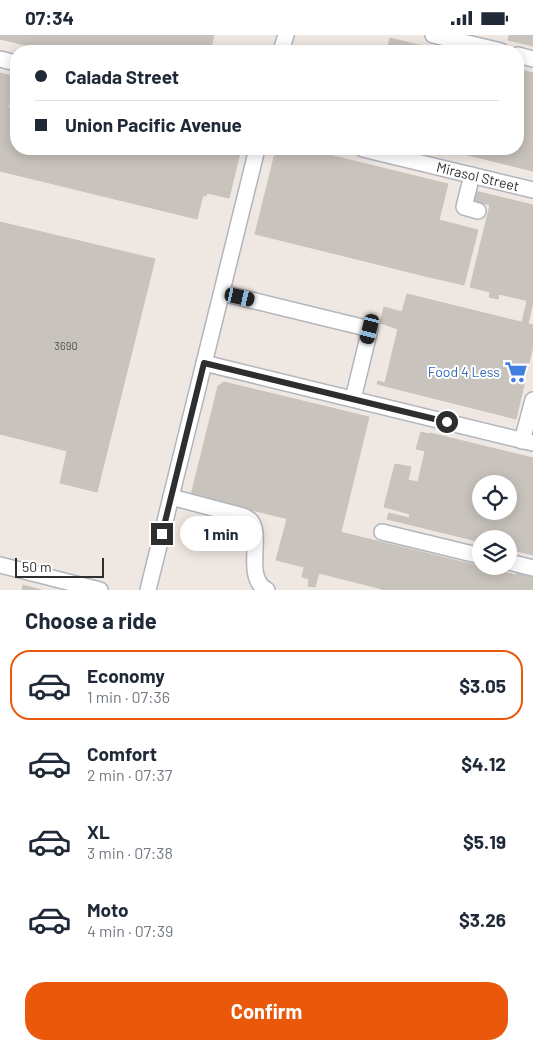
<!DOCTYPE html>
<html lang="en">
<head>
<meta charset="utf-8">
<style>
	:root { --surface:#fff; --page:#f2f2f3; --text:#1f2937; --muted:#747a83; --line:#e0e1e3; --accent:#ea580c }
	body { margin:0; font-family:Barlow,sans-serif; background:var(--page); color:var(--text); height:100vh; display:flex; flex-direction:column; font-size:19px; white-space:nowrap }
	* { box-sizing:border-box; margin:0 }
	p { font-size:16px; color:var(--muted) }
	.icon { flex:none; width:28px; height:28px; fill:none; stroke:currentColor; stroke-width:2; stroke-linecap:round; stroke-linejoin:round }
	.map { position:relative; height:555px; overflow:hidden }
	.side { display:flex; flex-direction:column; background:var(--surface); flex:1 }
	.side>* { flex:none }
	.top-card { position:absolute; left:10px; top:10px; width:514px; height:110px; border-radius:20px; box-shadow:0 2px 12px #0003; display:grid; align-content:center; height:110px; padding:0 25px; background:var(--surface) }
	.controls { position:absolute; left:472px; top:440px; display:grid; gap:10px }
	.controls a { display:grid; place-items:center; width:45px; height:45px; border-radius:50%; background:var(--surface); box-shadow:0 2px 12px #0003; font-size:25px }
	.scale { position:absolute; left:15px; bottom:12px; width:89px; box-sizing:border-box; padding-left:5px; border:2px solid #2e2e2e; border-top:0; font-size:14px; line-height:18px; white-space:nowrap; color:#2e2e2e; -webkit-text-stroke:4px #fff; paint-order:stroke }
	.end { position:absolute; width:22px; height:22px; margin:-11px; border:6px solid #2e2e2e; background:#fff; box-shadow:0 0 0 2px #fff }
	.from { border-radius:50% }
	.bubble { position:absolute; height:35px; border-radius:18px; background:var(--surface); box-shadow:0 2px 12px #0003; font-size:16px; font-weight:700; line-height:35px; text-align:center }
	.car { position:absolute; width:15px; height:30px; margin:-15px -8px; border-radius:6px; box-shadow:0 0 4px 1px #0007; background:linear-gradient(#222 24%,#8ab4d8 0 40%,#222 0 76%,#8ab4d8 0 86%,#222 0) }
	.top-card b { display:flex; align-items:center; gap:18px; height:48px; font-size:19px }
	.top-card b+b { border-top:1px solid var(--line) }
	.top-card i { width:12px; height:12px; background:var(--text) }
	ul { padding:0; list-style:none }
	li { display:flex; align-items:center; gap:15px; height:70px; margin:0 10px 8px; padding:0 15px; border:2px solid transparent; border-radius:20px }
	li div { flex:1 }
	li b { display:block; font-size:19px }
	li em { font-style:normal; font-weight:700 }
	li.active { border-color:var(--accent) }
	li>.icon { width:45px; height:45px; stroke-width:1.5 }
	h2 { padding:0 25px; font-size:22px; line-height:60px }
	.primary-button { display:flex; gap:10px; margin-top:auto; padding:10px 25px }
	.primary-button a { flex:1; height:58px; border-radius:20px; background:var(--accent); color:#fff; font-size:20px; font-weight:700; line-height:58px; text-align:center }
	.status { display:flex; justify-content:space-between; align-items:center; height:35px; padding:0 25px; background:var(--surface); direction:ltr }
	.status svg { height:14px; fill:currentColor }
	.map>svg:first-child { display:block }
</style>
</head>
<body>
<div class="status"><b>07:34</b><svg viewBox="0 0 49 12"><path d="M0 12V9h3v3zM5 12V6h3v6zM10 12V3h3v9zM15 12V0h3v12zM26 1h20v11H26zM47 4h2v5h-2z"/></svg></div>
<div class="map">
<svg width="533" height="555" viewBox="0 0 533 555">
	<rect width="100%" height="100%" fill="#efe7e1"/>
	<path fill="#c8c3bc" stroke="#cac3ba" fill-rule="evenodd" d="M0,0H214L211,13L217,14L216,16H50L0,4Z
		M509,0H533V11L508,5Z
		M390,3L443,16H387Z
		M518,34L533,38V136L443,114H518V98L522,100L523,95L518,92Z
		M0,38L16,42L8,73L16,75V114H241L229,163L207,158L206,161L203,160L197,184L0,136Z
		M276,114H305L448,149L425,241L255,199Z
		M471,155L533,170V267L499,259L498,264L489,262L490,257L470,252L490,170L469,165Z
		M439,185L478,195L464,250L425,241Z
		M0,187L155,224L97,457L60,448L67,416L0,399Z
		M407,259L533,290V311L516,384L377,349L378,346L385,348L398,294L380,288L384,272L402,277Z
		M527,266L533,267L528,289L522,287Z
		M224,347L369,382L341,497L191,460L218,351Z
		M421,397L429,399L430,398L533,423V520L509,514V504H481V507L387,484L389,478L409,483L410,479L384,472L395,429L411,432L408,445L418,447L425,416L416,414ZM481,449H509V476H481Z
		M287,484L487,533V531H500L504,532L503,537L516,540L517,535L533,539V555H381L382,554L319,538L315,552L308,551L309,544L302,542L304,532L276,525Z
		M23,550L41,555H22Z"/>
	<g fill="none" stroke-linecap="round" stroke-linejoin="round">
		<defs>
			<g id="minor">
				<path d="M433,0L501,16"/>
				<path d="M281,16L286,0"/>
				<path d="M518,20L533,24"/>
				<path d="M0,24L16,28"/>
				<path id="s1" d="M363,114L533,155"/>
				<path d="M472,140L464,172L478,176"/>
				<path d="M222,258L370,294L353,364"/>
				<path d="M204,328L533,408"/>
				<path d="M522,406L533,365"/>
				<path d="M171,462L243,481C246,482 248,483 250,485C264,499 243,543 267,555"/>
				<path d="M382,497L481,521"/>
				<path d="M509,527L533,533"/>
				<path d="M0,530L100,555"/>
				<path d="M148,555L257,114"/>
			</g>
		</defs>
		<use href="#minor" stroke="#b1b5be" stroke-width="18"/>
		<use href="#minor" stroke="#fff" stroke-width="15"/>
	</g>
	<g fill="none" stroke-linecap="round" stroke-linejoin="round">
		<path stroke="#2e2e2e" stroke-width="6" d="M162,499L204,328L447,387"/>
	</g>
	<defs>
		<symbol id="supermarket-bare" viewBox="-9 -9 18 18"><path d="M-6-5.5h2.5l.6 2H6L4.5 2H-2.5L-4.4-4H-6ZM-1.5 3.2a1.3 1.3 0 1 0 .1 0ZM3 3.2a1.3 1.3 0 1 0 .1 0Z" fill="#3f7fe0" stroke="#fff" stroke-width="2.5" paint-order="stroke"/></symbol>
	</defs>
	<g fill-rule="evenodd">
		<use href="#supermarket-bare" x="500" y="321" width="32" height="32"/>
	</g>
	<g text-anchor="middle" stroke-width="4" stroke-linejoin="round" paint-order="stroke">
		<g font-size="11" fill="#545352">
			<text x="66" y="315">3690</text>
		</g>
		<g font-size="14" fill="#2e2e2e" stroke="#fff">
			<text dy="5" stroke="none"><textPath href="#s1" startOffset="118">Mirasol Street</textPath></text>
		</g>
		<g font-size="14" fill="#366cbe" stroke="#fff" text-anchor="end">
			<text x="500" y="342">Food 4 Less</text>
		</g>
	</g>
</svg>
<div class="controls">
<a><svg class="icon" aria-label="locate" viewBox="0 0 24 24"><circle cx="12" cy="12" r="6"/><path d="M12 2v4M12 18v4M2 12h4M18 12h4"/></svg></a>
<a><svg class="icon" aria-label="layers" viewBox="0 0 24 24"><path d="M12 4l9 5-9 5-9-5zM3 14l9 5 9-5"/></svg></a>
</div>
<div class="scale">50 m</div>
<i class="end from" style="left:447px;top:387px"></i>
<i class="end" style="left:162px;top:499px"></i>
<div class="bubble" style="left:180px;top:481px;width:82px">1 min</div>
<i class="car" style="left:240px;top:262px;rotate:103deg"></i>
<i class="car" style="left:370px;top:294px;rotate:194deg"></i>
<div class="top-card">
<b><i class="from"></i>Calada Street</b>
<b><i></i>Union Pacific Avenue</b>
</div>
</div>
<section class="side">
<h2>Choose a ride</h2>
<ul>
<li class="active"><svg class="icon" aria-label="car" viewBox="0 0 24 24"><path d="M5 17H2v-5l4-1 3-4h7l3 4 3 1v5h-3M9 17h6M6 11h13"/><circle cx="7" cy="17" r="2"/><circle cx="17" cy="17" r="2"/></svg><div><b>Economy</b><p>1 min · 07:36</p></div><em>$3.05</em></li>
<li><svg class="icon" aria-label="car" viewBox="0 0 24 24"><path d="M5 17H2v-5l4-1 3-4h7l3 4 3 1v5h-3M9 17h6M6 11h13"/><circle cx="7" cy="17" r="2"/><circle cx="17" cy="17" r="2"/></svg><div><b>Comfort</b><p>2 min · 07:37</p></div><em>$4.12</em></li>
<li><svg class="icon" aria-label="car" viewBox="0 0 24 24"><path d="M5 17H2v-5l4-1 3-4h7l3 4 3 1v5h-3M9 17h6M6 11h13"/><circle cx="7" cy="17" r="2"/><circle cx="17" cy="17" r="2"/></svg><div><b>XL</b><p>3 min · 07:38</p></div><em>$5.19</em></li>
<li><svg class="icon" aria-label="car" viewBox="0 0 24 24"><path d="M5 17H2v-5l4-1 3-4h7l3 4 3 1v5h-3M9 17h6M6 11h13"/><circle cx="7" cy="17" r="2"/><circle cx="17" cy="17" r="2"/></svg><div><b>Moto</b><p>4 min · 07:39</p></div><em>$3.26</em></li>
</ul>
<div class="primary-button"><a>Confirm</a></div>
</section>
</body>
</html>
